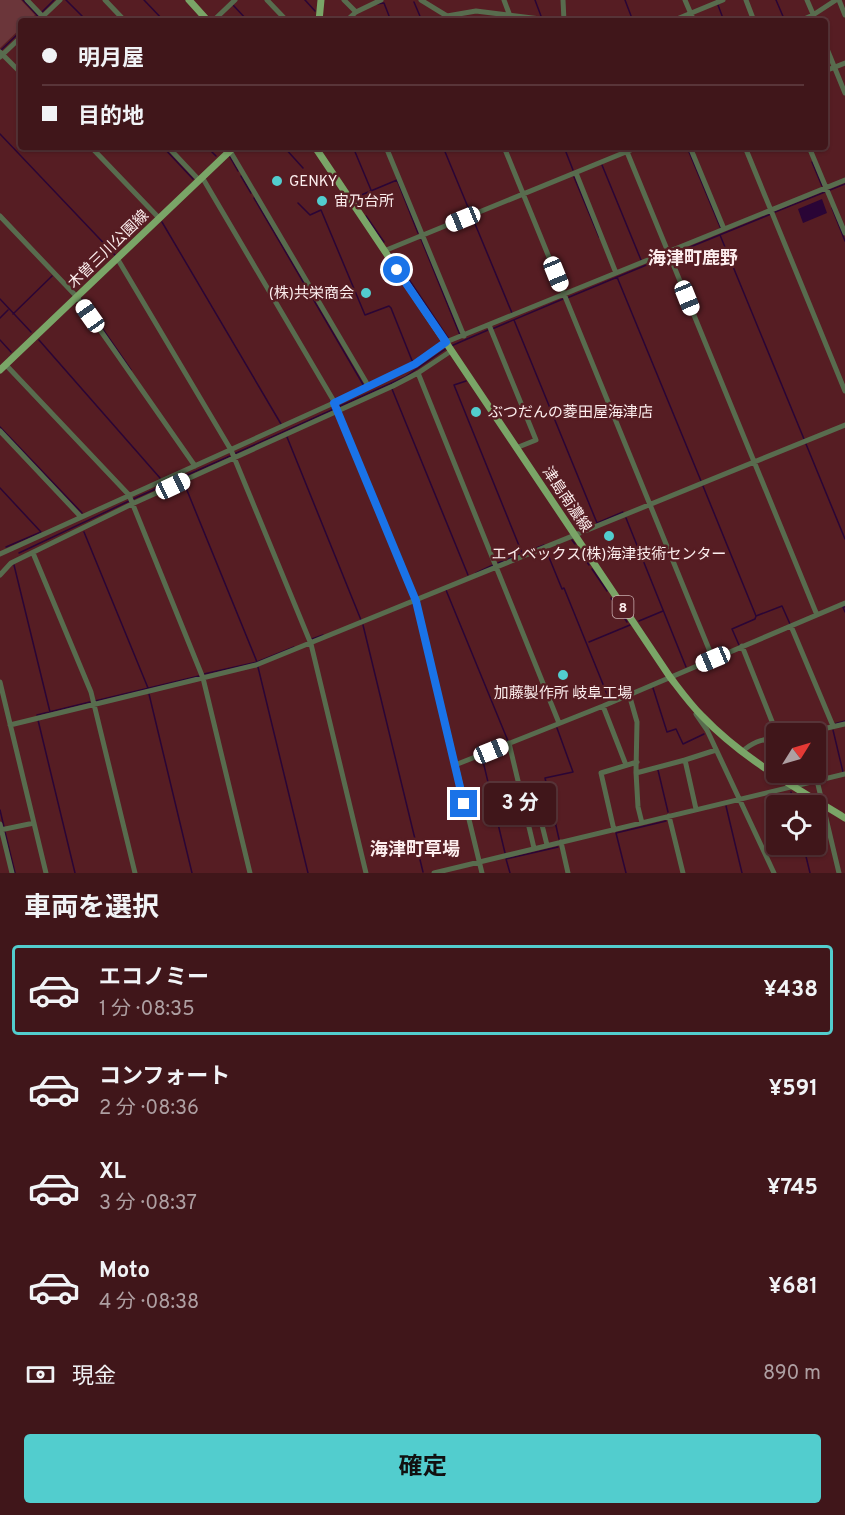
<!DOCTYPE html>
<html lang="ja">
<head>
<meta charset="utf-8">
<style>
	:root { --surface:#40161a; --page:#4b2327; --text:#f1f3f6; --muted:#ae9fa2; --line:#593539; --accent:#52cdce }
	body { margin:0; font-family:Overpass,"Noto Sans JP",sans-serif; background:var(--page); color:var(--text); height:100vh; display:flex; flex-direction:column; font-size:22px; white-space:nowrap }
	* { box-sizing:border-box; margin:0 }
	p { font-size:20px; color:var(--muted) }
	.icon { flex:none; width:33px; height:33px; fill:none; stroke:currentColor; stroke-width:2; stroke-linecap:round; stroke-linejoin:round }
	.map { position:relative; height:873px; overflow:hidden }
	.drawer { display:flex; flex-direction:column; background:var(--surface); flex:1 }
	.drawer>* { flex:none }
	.guide { position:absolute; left:18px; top:18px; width:810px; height:132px; border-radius:6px; box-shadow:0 2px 4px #0004,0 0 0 2px var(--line); display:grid; align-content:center; height:132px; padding:0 24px; background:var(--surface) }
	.needle { width:39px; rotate:53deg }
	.buttons { position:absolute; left:766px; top:723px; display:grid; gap:12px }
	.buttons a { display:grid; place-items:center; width:60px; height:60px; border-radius:6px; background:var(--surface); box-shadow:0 2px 4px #0004,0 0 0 2px var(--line); font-size:30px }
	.end { position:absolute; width:27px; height:27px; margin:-14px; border:8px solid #1a73e8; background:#fff; box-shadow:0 0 0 3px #fff }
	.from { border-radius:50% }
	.bubble { position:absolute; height:42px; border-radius:6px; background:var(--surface); box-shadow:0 2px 4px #0004,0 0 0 2px var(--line); font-size:20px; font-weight:700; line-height:42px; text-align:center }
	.car { position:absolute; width:18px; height:36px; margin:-18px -9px; border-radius:8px; box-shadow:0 0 4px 2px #0007; background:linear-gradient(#fff 24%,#345 0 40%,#fff 0 76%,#345 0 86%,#fff 0) }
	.guide b { display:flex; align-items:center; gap:21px; height:57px; font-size:22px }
	.guide b+b { border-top:2px solid var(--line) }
	.guide i { width:15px; height:15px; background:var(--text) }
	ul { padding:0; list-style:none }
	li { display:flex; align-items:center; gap:18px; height:90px; margin:0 12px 9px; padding:0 12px; border:3px solid transparent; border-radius:6px }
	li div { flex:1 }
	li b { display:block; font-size:22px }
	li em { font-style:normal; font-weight:700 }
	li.active { border-color:var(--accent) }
	li>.icon { width:54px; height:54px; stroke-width:1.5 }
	h2 { padding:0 24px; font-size:27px; line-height:72px }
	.pay { display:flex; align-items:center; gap:15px; height:66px; padding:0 24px; font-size:22px }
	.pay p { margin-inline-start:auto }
	.primary-button { display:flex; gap:12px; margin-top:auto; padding:12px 24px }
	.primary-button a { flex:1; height:69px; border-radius:6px; background:var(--accent); color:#111; font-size:24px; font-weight:700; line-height:69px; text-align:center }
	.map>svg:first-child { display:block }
</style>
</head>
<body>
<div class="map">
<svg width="845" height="873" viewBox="0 0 845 873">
	<rect width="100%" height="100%" fill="#561d23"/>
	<path fill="#6b363a" d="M0,0H21L35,15L29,21H21V28L0,48Z"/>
	<path fill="#2a0536" d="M822,199L827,213L803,223L798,209Z"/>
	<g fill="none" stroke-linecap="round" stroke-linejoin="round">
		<path stroke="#2a0536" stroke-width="1.5" d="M23,0L38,16
			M66,0L87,21
			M144,0L164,21
			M305,0L315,11
			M535,0L541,16
			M625,0L633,21
			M776,0L785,21
			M414,2L422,21
			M376,4L384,3L391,21
			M233,5L248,21
			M718,5L724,21
			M42,12L54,0
			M323,19L325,21
			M31,21L37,16
			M512,21L511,19L529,21
			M1,50L21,31
			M0,134L115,255
			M163,147L193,179
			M207,147L216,156
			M284,147L303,168
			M353,147L371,190
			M443,147L470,212
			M564,147L573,170
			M687,147L721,229
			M230,157L238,171
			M812,162L822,186
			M602,165L641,260
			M241,176L251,193
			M574,177L599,237
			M254,198L364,386
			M298,203L310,215L321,210L365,315L389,306L391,308L413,363
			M360,206L354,198L397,180L418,233
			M832,208L845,241
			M775,212L845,184
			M366,216L384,242
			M473,219L512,313
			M162,222L281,424
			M720,235L804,439
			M421,239L460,335
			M392,254L448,338
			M673,254L771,214
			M617,277L701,481
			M567,298L668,256
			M0,299L31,332
			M82,299L131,370
			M13,314L52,276
			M0,318L8,310
			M514,320L597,523L623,512
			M492,329L563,299
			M0,340L11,352
			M39,340L160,478
			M451,346L488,330
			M466,381L454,385L522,553
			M392,389L468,575
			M338,407L405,377L447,348
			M0,427L82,513
			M287,437L361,620
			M806,444L845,539
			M234,454L334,409
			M184,483L257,662
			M703,486L756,616L755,619L732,629L739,645
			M0,488L41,532L6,547
			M133,499L230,456
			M626,518L686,667
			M84,532L148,688
			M572,540L575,544
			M546,550L562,589L564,588L609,699
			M579,550L589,565
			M19,553L129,501
			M498,563L544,545
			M14,565L50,712
			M592,569L607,591
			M476,573L493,565
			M446,590L508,741
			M611,598L627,622
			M845,607H843L845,612
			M756,616L782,606L790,624
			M639,621L663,611
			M363,625L423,872
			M312,639L323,635
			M589,642L630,625
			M258,667L308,873
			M204,674L257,662L294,647
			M653,688L667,732L676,729L683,744L704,734
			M149,694L192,873
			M95,701L199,676
			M37,715L90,702
			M38,720L75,873
			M834,724L845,721
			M557,728L573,772L545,778L559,839
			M833,730L843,772
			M780,733L803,731
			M658,770L668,812
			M786,772L787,778
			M791,792L794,806
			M726,806L742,873
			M0,810L4,827
			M5,832L15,873
			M803,844L810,873
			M505,853L482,757L507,748
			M510,873L506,859L558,847
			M626,873L616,833L666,821"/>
		<path stroke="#586c4e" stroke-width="5" d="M27,0L47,21
			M105,0L125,21
			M267,0L287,21
			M344,0L356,12
			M421,0L447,16L450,21
			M504,0L510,16
			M563,0L564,21
			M685,0L694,21
			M746,0L754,21
			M807,0L816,21
			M839,0L845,15
			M813,15L836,0
			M447,16L476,11L557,21
			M38,21L60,0
			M213,21L235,0
			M346,21L356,12L381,0
			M672,21L723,0
			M800,21L813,15
			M825,44L845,93
			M0,52L21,73
			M0,57L21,37
			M825,71L845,63
			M91,147L159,218
			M168,147L199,180
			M386,147L464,336
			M504,147L713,659
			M625,147L817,615
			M690,147L724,229
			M745,147L845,391
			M809,147L845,233
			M230,151L369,387
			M576,173L616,273
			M202,177L335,403L416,601L482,873
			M0,216L77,297
			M384,251L638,147
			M117,258L231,450L311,644L366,873
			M77,297L195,466
			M489,325L536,440L516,448
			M6,365L129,495L203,678L250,873
			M418,373L559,723
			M0,431L81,517
			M33,553L91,692L135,873
			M0,554L369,387L415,364L446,342L845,180
			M0,575L11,563L132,504L393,386L418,373L451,351
			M791,626L833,726
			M742,646L777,734
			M0,682L46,873
			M629,694L637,722L636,772L638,807L642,823
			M603,706L626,765
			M696,714L707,730L774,873
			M10,725L256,665L845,425
			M801,734L845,724
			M509,743L534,848
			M742,752C753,741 762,740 777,737
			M455,765L603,706L845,603
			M815,772L839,873
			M636,773L685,760
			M696,809L685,760L716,750
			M526,812L538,809L547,845
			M669,816L683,873
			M0,824L12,873
			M0,830L34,823
			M614,830L601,773L637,762
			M561,842L568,873
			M434,873L845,774"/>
		<path stroke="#7aa567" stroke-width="7" d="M189,0L208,21
			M319,21L321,0
			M315,147L670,677C680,690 690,704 702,716C743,759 796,788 845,818
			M0,370L234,147"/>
	</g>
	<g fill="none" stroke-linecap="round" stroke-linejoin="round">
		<path stroke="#1a73e8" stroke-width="8" d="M397,270L446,342L415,364L334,403L416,601L464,804"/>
	</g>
	<g fill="#52cdce" stroke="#561d23" stroke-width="2">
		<circle cx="277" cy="181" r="6"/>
		<circle cx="322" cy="201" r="6"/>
		<circle cx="366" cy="293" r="6"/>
		<circle cx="476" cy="412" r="6"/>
		<circle cx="609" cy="536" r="6"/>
		<circle cx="563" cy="675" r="6"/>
	</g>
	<g text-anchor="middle" stroke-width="5" stroke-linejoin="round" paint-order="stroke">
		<rect fill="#561d23" stroke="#caafb0" stroke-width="1.5" x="612.5" y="596" width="21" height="22" rx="4.5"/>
		<g font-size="14" font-weight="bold" fill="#fceded">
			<text x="623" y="612">8</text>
		</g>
		<g font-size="15" fill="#fceded" stroke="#561d23" text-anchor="start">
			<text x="289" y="186">GENKY</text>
			<text x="334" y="206">宙乃台所</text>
			<text x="354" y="298" text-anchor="end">(株)共栄商会</text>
			<text x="488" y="417">ぶつだんの菱田屋海津店</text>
			<text x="609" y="559" text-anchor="middle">エイベックス(株)海津技術センター</text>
			<text x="563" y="698" text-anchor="middle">加藤製作所 岐阜工場</text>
		</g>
		<g font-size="15" fill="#fceded" stroke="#561d23">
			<text transform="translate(108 249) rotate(-44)" y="5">木曽三川公園線</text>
			<text transform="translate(567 499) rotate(56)" y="5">津島南濃線</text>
		</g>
		<g font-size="18" font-weight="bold" fill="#fceded" stroke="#561d23">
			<text x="693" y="264">海津町鹿野</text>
			<text x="415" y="855">海津町草場</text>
		</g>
	</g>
</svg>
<div class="buttons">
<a><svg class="needle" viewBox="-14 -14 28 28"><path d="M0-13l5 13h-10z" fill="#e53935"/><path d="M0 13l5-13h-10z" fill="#ae9fa2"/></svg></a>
<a><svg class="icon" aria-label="locate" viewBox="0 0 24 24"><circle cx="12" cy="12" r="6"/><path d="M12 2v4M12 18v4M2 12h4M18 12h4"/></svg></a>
</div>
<i class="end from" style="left:397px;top:270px"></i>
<i class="end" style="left:464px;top:804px"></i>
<div class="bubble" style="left:484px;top:783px;width:72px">3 分</div>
<i class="car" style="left:463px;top:219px;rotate:248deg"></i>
<i class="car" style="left:556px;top:274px;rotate:158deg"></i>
<i class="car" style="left:687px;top:298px;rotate:158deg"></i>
<i class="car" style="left:90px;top:316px;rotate:325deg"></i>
<i class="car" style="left:173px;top:486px;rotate:65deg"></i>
<i class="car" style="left:713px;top:659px;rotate:247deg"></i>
<i class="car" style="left:491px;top:751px;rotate:68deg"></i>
<div class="guide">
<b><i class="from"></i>明月屋</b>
<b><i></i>目的地</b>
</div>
</div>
<section class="drawer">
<h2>車両を選択</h2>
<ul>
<li class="active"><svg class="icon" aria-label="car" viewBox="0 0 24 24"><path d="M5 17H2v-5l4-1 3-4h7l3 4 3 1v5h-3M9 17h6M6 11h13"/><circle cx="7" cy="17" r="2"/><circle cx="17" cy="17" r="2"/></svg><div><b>エコノミー</b><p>1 分 · 08:35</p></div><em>¥438</em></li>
<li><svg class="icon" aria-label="car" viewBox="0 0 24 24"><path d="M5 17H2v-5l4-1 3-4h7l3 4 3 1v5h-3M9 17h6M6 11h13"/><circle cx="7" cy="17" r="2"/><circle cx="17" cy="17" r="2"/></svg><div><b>コンフォート</b><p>2 分 · 08:36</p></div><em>¥591</em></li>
<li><svg class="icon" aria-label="car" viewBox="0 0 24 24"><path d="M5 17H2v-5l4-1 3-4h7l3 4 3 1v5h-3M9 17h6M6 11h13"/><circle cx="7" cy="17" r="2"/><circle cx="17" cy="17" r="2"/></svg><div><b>XL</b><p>3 分 · 08:37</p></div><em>¥745</em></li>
<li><svg class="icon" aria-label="car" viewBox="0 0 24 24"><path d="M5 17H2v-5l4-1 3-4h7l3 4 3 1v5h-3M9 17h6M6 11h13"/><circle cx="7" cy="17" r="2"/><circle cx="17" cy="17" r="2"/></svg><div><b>Moto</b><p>4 分 · 08:38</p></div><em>¥681</em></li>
</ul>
<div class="pay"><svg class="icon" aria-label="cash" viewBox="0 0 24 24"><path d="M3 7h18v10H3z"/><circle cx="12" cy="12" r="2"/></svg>現金<p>890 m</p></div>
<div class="primary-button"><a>確定</a></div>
</section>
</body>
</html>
